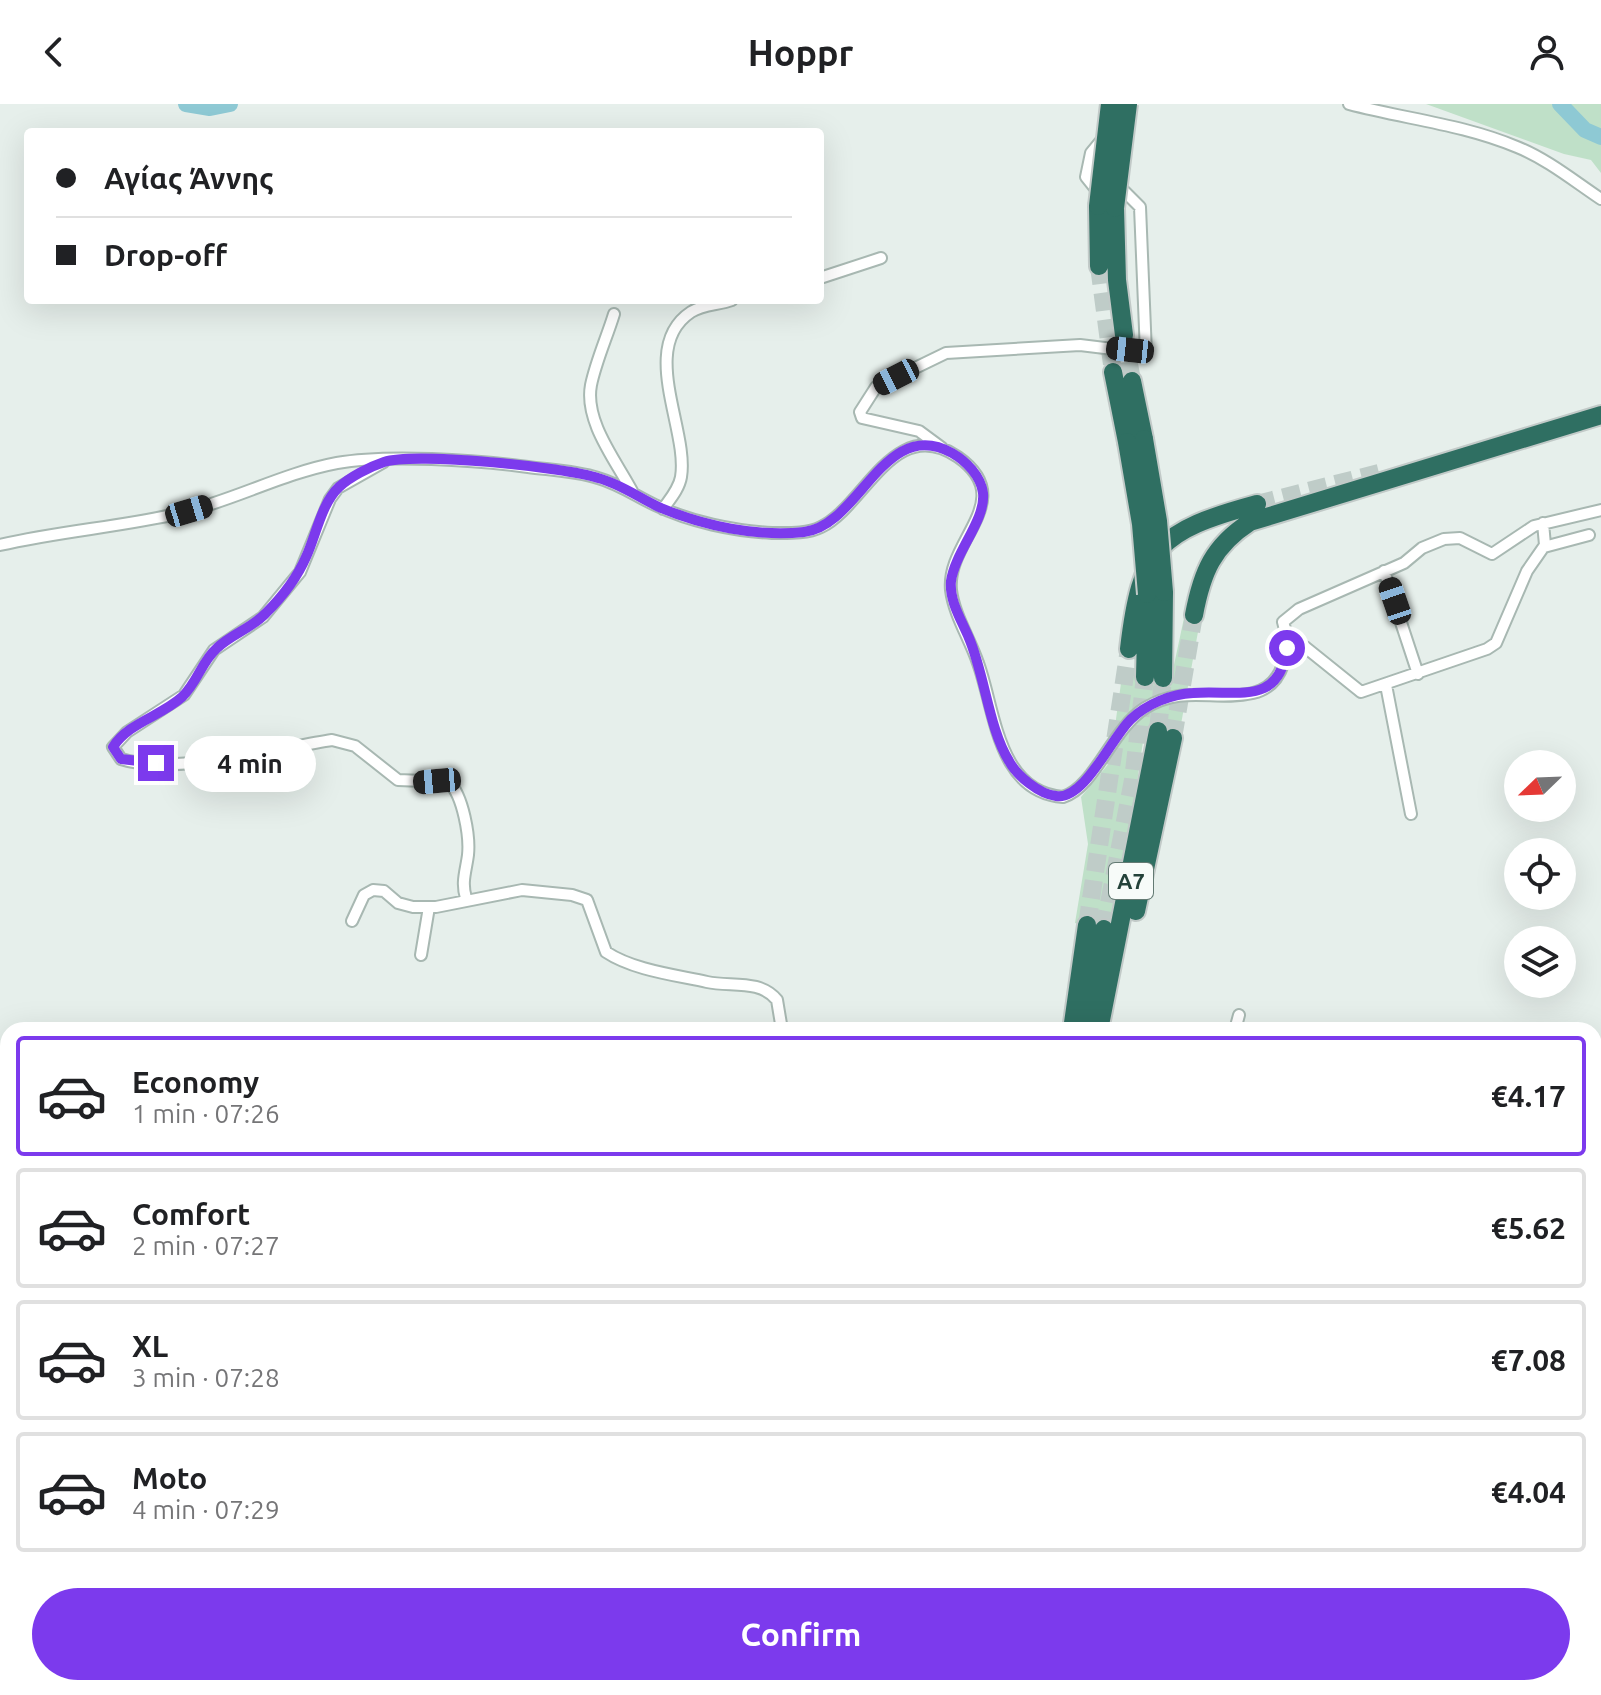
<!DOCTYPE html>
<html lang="en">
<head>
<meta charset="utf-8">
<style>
	:root { --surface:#fff; --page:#f6f6f6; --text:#202124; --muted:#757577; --line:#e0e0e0; --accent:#7c3aed }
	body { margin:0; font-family:Ubuntu,sans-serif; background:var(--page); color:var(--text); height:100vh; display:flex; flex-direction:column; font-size:30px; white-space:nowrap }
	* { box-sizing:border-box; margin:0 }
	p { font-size:26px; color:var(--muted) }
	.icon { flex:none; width:44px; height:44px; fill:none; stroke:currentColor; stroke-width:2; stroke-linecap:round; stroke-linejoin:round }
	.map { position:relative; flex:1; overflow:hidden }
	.details { position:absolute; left:0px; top:918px; width:1602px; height:674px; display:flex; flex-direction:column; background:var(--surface); border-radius:24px 24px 0 0; box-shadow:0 8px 32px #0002 }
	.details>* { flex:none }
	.guide { position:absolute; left:24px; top:24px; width:800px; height:176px; border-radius:8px; box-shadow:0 8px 32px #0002; display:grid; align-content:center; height:176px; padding:0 32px; background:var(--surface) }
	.needle { width:52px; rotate:247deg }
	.fabs { position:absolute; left:1504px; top:646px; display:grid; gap:16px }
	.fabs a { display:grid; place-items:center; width:72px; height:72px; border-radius:50%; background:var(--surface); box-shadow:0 8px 32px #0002; font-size:40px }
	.end { position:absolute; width:36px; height:36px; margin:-18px; border:10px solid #7c3aed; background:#fff; box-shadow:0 0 0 4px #fff }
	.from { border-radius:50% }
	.bubble { position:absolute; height:56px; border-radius:28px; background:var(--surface); box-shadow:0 8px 32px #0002; font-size:26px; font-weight:600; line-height:56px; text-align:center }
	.car { position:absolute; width:24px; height:48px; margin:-24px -12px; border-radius:10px; box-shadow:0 0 6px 2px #0007; background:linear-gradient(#222 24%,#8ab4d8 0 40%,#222 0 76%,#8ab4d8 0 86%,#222 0) }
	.guide b { display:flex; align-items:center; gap:28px; height:76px; font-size:30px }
	.guide b+b { border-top:2px solid var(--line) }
	.guide i { width:20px; height:20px; background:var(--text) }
	ul { padding:14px 0 0; list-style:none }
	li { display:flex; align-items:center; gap:24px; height:120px; margin:0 16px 12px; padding:0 16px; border:4px solid var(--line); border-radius:8px }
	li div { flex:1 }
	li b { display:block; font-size:30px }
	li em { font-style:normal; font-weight:600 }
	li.on { border-color:var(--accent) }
	li>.icon { width:72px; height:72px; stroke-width:1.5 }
	.primary-button { display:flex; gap:16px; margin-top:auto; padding:16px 32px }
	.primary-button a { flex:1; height:92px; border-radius:48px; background:var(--accent); color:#fff; font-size:32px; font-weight:600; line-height:92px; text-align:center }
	header { display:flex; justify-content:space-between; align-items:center; height:104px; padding:0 32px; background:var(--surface); font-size:36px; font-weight:600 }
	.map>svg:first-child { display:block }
</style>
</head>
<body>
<header><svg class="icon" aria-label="back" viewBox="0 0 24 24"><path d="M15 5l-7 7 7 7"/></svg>Hoppr<svg class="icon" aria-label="person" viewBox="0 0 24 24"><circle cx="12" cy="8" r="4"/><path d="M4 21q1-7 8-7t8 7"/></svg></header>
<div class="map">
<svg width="1601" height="1591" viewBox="0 0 1601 1591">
	<rect width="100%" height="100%" fill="#e6efeb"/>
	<path fill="#bfe0c8" d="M1426,0H1601V69L1591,56L1564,50Z
		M1184,514L1200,517L1179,631L1145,624L1115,827L1093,926H1088L1110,827L1075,819L1088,740L1081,693L1110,658L1122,572L1171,575Z"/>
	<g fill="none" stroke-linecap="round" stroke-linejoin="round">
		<path stroke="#8ec9d4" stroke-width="16" d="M186,0L210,4L230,0
			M1560,0L1585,26L1601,33"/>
		<path stroke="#bfccc8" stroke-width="18" stroke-dasharray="18 9" stroke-linecap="butt" d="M1099,162L1113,268
			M1124,231L1132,277
			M1257,400L1379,369
			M1158,627L1163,574
			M1173,634L1194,511
			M1087,821L1129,545
			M1104,825L1133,676L1145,573"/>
		<defs>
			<path id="minor" d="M1349,0C1405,15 1462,20 1517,43C1547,55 1574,77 1601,95
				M820,174L881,154
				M614,210C607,233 596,257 591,281C584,318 617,358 633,389
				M942,344L919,327L862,314L860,308L876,283L946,249L1080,241L1146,249L1140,103L1124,87L1094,83L1086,73L1091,49L1105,32
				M384,358L338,384L330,395L300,468L263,513L214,546L184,591L127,628L113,643L121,655C172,672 279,644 332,636L355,642L398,676L449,678C463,692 470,732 468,751C466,767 461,778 466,794
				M663,405C670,395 679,385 681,373C689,326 638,243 691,208C703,200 719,201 732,196
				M0,441C60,427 121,423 181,409C234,396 284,369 337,359C387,350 476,356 528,363C551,366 576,367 598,374C619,380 636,392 655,401C690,418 734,427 772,429C788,429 807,430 821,423C865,402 894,309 958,353C1019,396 946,436 951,486C954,511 970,535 978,559C995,605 997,688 1063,693C1095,683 1111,626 1145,604C1185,580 1214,598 1253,589C1284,582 1292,544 1283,518L1299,505L1404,459L1422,444L1444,435L1460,434L1492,450L1534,422L1601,406
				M1544,443L1589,431
				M1384,467L1418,570
				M1287,539L1305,543L1361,588L1487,545L1496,539L1527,467L1545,441L1543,419
				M1386,581L1411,710
				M352,817L364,791L373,786L384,787L398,799L413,803H436L522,786L572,791L587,796L606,848C633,866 675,871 707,878C731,883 760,875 777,896L782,926
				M421,851L429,803
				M1235,926L1239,911
				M1594,1018L1601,1019
				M1594,1421L1601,1418
				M392,1584L403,1591
				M696,1584L706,1591
				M0,1588L32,1587L50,1591
				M360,1591L379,1584
				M469,1591L490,1586L506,1591
				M611,1591L647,1584
				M733,1591L737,1584
				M1375,1591L1382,1584"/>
			<path id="tertiary" d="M1594,1093L1601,1087
				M223,1591L228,1584"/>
			<path id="motorway" d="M1098,102L1099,162
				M1115,104L1117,176L1124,231
				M1113,268L1127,338
				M1132,277L1144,335
				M1194,511C1202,468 1213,442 1250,418L1601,311
				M1129,545C1141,443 1158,427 1257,400
				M1145,573L1147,490
				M1163,574L1164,488
				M1136,807L1173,634
				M1083,920L1104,825
				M1072,926L1087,821
				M1099,926L1158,627
				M1168,1584L1172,1591
				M1188,1584L1192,1591"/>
		</defs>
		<use href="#minor" stroke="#a8b8b2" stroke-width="14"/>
		<use href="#tertiary" stroke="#a8b8b2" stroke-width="16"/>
		<use href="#motorway" stroke="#c2cac8" stroke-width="22"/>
		<use href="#minor" stroke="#fff" stroke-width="10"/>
		<use href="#tertiary" stroke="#fff" stroke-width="12"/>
		<use href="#motorway" stroke="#2f6f62" stroke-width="18"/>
		<defs>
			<path id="motorway-bridge" d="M1098,102L1110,0
				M1115,104L1128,0
				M1144,335L1158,417L1164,488
				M1127,338L1141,420L1147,490"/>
		</defs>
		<use href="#motorway-bridge" stroke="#c2cac8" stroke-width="22" stroke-linecap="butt"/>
		<use href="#motorway-bridge" stroke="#2f6f62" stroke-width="18"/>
	</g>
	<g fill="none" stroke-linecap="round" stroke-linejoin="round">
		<path stroke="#7c3aed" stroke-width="10" d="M156,659L121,655L113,643C128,619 161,612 182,593C197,579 202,557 217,544C232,530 252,524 266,509C282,493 297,474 306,453C316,432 321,400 339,383C350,373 369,363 384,358C415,348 565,363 598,374C621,380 639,394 661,404C704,422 757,433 804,428C860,422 884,311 952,349C966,357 981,372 983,389C986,416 955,448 951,477C949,497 962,517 969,534C985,572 989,625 1009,657C1017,672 1039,690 1056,692C1084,697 1111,634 1131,615C1147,600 1171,590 1193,589C1236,585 1279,604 1287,544"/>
	</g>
	<g text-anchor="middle" stroke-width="8" stroke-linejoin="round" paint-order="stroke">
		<rect fill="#f7fbf9" stroke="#637a73" stroke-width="2" x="1109" y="759" width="44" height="36" rx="6"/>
		<g font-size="22" font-weight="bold" fill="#24423a">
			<text x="1131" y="785">Α7</text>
		</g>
	</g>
</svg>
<div class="fabs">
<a><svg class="needle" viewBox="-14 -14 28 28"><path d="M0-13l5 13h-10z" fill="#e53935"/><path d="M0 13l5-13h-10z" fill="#757577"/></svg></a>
<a><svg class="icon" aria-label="locate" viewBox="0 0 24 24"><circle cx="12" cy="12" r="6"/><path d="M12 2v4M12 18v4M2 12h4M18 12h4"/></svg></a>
<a><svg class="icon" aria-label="layers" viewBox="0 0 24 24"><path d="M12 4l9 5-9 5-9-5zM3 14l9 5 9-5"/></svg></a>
</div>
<i class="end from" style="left:1287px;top:544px"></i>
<i class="end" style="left:156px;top:659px"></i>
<div class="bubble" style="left:184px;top:632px;width:132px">4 min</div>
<i class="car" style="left:1130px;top:246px;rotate:276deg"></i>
<i class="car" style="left:896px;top:273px;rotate:243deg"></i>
<i class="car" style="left:189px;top:407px;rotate:73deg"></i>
<i class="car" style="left:1395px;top:497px;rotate:341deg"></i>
<i class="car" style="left:437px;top:677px;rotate:265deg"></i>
<div class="guide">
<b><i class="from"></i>Αγίας Άννης</b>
<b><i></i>Drop-off</b>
</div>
<section class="details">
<ul>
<li class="on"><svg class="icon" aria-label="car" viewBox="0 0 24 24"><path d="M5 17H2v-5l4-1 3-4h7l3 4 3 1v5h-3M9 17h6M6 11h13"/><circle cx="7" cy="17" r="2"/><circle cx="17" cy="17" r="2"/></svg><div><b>Economy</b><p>1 min · 07:26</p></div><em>€4.17</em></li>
<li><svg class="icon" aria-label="car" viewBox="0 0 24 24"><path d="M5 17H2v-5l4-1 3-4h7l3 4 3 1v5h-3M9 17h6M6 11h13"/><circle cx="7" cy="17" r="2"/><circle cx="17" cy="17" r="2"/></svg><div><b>Comfort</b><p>2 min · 07:27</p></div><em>€5.62</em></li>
<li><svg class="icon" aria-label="car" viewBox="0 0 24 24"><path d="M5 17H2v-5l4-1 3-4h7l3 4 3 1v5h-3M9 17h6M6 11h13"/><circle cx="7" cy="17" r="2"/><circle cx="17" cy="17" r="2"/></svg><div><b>XL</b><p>3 min · 07:28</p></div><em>€7.08</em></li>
<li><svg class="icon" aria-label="car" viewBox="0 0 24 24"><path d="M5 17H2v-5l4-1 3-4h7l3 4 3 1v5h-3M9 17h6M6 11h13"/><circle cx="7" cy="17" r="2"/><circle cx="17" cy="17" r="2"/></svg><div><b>Moto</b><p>4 min · 07:29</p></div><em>€4.04</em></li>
</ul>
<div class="primary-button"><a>Confirm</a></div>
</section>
</div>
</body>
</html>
